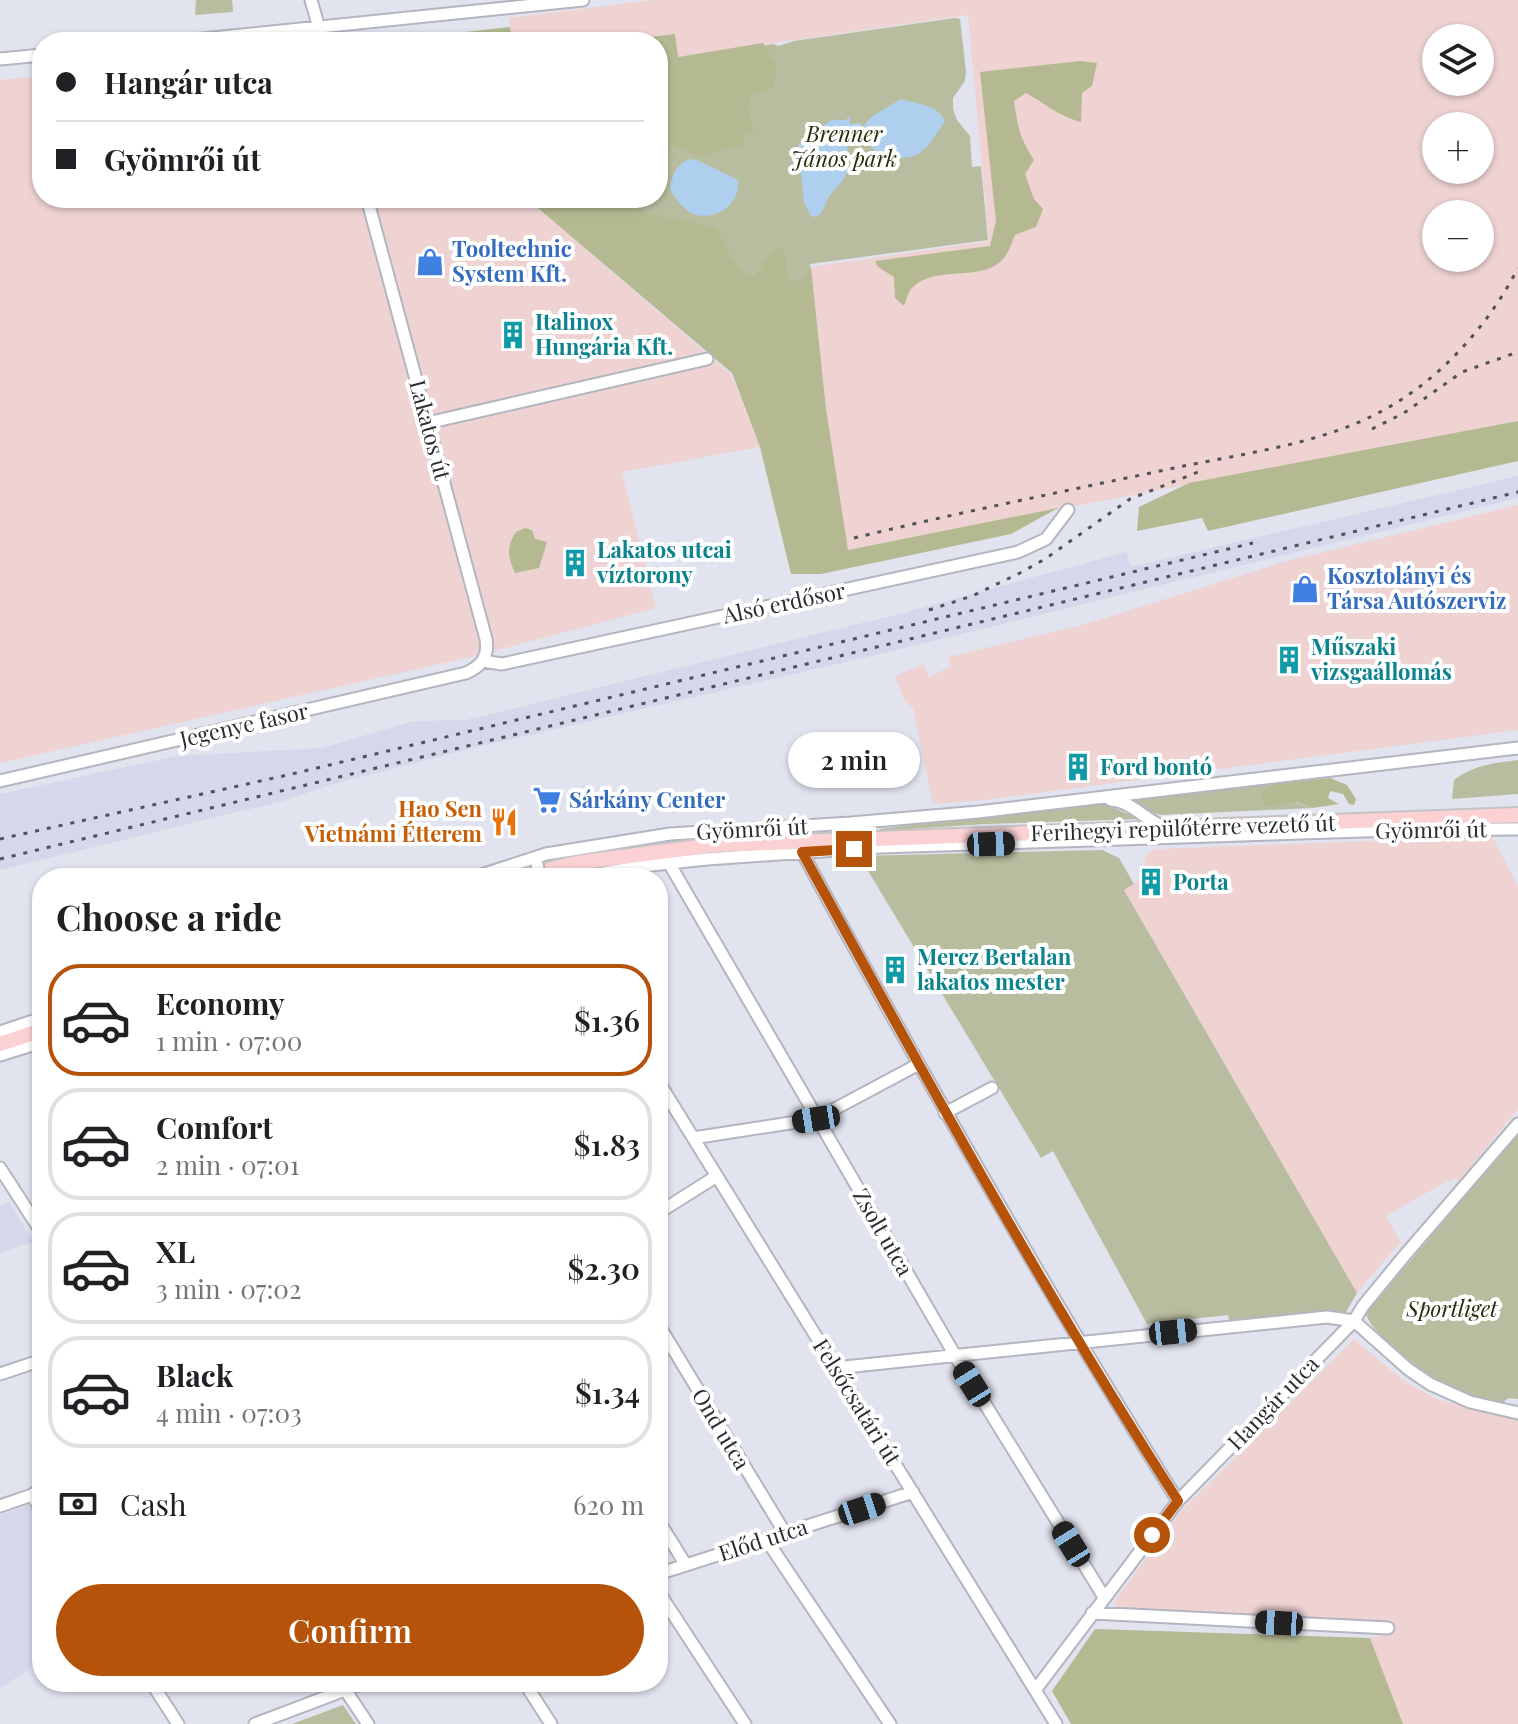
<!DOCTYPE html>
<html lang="en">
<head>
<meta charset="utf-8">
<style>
	:root { --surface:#fff; --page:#f6f6f6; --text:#202124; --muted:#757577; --line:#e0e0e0; --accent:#b45309 }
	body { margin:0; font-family:"Playfair Display",serif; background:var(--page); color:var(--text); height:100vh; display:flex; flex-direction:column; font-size:30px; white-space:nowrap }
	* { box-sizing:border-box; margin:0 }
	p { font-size:26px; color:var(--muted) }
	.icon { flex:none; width:44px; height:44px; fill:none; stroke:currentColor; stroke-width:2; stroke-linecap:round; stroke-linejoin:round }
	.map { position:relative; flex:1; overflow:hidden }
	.panel { position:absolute; left:32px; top:868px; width:636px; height:824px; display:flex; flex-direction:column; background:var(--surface); border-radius:32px; box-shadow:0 2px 6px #0004 }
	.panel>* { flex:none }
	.hud { position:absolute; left:32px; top:32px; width:636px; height:176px; border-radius:32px; box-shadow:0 2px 6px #0004; display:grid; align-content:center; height:176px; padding:0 24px; background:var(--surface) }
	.buttons { position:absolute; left:1422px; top:24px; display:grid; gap:16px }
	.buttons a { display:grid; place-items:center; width:72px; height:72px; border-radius:50%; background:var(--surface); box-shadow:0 2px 6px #0004; font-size:40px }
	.end { position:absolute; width:36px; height:36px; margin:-18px; border:10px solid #b45309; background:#fff; box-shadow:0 0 0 4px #fff }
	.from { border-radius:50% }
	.bubble { position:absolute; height:56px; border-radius:28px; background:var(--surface); box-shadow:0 2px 6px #0004; font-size:26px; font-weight:600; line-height:56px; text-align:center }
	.car { position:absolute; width:24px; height:48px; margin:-24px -12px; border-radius:10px; box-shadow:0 0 6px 2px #0007; background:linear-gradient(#222 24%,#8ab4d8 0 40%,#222 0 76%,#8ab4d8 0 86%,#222 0) }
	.hud b { display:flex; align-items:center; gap:28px; height:76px; font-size:30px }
	.hud b+b { border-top:2px solid var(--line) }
	.hud i { width:20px; height:20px; background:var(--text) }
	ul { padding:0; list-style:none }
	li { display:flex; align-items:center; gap:24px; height:112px; margin:0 16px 12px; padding:0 8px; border:4px solid var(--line); border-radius:32px }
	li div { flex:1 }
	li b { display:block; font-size:30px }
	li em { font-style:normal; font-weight:600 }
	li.on { border-color:var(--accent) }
	li>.icon { width:72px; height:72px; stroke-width:1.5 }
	h2 { padding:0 24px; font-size:36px; line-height:96px }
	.pay { display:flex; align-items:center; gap:20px; height:88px; padding:0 24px; font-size:30px }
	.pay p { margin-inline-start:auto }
	.action { display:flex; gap:16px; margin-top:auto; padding:16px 24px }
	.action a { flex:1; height:92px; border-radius:48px; background:var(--accent); color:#fff; font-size:32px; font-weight:600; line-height:92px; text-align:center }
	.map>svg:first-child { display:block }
</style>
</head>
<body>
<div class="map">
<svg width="1518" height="1724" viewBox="0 0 1518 1724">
	<rect width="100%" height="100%" fill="#e1e3ef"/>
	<path fill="#eed3d2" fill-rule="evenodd" d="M652,0H1518V421L847,550L826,409L811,267L989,241L968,15L677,57L675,34L605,42H512L509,18ZM1436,38H1480V82H1436ZM1436,126H1480V170H1436ZM1436,214H1480V258H1436Z
		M42,76V198H526L731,374L760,447L622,472L656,608L471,657L0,763V80Z
		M1518,505V730L984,800L933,804L913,708L905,702L895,676L923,664L929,677L950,667L948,657L1086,624L1287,561Z
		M1492,836L1518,886V1109L1459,1181L1456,1178L1442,1184L1386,1216L1401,1242L1357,1293L1124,890L1148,875L1144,858L1149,852L1158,849Z
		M1354,1339L1405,1382L1437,1399L1518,1420V1724H1403L1370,1638L1381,1635L1376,1622L1119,1610L1114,1602L1182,1510Z"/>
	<path fill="#d5d8eb" d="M1518,476V498L859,659L473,748L330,785L283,801L0,870V794L177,756L322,748L414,721L466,720L903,613L1126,552L1131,567Z
		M9,1202L33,1242L0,1253V1205Z
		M29,1504L42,1525V1660L0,1689V1515Z"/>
	<path fill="#b9bd9f" d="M196,0H232L233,12L195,15Z
		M955,18L960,19L966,71L965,81L953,98V109L957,120L970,136L972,167L981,166L988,240L810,264L819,360L792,363L535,198H658V63L676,58L773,44L778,46L794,41Z
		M1518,760V794L1452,799L1454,780C1474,765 1494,763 1518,760Z
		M1274,784L1263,789L1267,808L1294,802L1312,808L1161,815L1150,812L1132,798Z
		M1091,804H1105L1139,819L985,824L880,831L879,829Z
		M1102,850L1119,858L1134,884L1124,890L1357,1293L1346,1312L1230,1323L1228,1315L1147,1324L1053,1151L1041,1158L859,856Z
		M1518,1134V1399L1509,1398L1499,1405C1489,1402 1478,1400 1468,1396C1443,1387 1371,1338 1366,1313Z
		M343,1705L356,1724H292Z"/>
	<path fill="#b5b991" d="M510,27L512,42H439L438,35Z
		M675,34L678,57L763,43L777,66L773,87L751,95L748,106L754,131L745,137L740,146L697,156L672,145L658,149V42H605Z
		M1080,61L1097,63L1092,86L1082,93L1081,122C1056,115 1048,105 1026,93L1014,101C1018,128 1019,136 1034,160L1025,174L1034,199L1043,209L1036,227L1015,235C1012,242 1009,252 1004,258C983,284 934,263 911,289C908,292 906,301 904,306L895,298L894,277L878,267L875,261L990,246L996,221L980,72Z
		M526,198H628L646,213L716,228C725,243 734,268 750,277C764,272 765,253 779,247C793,257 781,269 790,282L805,279L811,267L826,409L848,550L1058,508L1011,534L821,574H791L760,447L732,373Z
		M1518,421V461L1208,531L1202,518L1137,531L1139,507L1189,483Z
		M525,528L532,530L535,539L547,542L539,568L515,573C508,557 506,547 516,532Z
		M1330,778L1347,785L1356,799L1354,805L1349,804L1343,794L1330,791L1328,798L1339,804L1312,808L1296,802L1267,808L1262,798L1263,789L1274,784Z
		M1095,1629L1370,1638L1403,1724H1071L1052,1691Z"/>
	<path fill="#aed0ee" d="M901,99C917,104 938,105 945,121L928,146L917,155C891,163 868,153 859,128H849C844,146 850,152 848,167C847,179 837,186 830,195C824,204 825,211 816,217L811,216L804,203L798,145L831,120H846L850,116V124L860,123L862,128L871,117Z
		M689,159L697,160L738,180C741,202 719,220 696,215C684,211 675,199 670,188C672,174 676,166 689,159Z"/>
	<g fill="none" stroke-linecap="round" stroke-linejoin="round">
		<defs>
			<path id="minor" d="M311,0L323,42
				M174,42L583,0
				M0,59L42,55
				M427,423L707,359
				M483,661L502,664L1018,552L1046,539L1068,510
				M0,781L466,673C482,666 489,656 486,639L367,198
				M1111,800C1131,801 1144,819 1162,826
				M802,852C921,1072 1044,1289 1178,1501
				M669,863L956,1357L1104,1597
				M472,878L546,854L670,834L851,823L978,812L1518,748
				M577,878L642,866L707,859L880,847L1394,830L1518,829
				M0,1032L42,1018
				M0,1055L42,1042
				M658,1081L1056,1724
				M945,1113L992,1088
				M693,1138L816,1119L917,1065
				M0,1168L42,1233
				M658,1213L717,1176
				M658,1324L785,1533
				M835,1368L1327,1317L1354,1321L1408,1369L1430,1384L1470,1402L1518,1413
				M0,1374L42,1360
				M32,1495L42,1511
				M0,1506L32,1495L42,1488
				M658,1520L686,1565
				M766,1539L890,1724
				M658,1574L913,1492
				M658,1591L745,1724
				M1092,1613L1388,1628
				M151,1682L178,1724
				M340,1682L368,1724
				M524,1682L551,1724
				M1036,1689L1178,1501L1354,1321L1363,1306L1405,1255L1518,1124
				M255,1724L366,1682"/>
			<path id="major" d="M516,878L576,863L713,845L1518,815
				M0,1044L42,1030"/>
		</defs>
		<use href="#minor" stroke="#b3b5c1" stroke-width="15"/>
		<use href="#major" stroke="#c4c4c6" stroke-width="18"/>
		<use href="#minor" stroke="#fff" stroke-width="11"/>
		<use href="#major" stroke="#fbd1d4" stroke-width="14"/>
		<path stroke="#515259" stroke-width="3" stroke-dasharray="4 8" stroke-linecap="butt" d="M1372,429L1404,413L1462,372L1518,352
			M854,538C961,512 1070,490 1179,467C1246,453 1321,444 1382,411C1440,380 1488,326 1518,268
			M929,610L972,596L1020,573L1045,559L1130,499L1198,472
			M0,839L292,774L1253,543
			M0,859L1518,492"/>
		<defs>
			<path id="minor-bridge" d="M537,864L540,878"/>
		</defs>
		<use href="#minor-bridge" stroke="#b3b5c1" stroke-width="15" stroke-linecap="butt"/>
		<use href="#minor-bridge" stroke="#fff" stroke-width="11"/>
	</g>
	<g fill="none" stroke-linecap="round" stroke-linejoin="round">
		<path stroke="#b45309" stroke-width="10" d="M854,849L802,852C922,1072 1043,1291 1178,1501L1152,1535"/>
	</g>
	<defs>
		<symbol id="shop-bare" viewBox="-9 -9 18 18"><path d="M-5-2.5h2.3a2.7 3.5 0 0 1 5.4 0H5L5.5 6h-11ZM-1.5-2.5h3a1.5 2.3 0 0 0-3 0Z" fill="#3f7fe0" stroke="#fff" stroke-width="2.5" paint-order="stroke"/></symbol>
		<symbol id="building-bare" viewBox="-9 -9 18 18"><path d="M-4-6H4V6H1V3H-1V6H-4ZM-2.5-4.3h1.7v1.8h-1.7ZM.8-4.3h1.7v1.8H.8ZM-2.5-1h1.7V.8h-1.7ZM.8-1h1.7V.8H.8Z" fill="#0f9aa8" stroke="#fff" stroke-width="2.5" paint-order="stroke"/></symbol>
		<symbol id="supermarket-bare" viewBox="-9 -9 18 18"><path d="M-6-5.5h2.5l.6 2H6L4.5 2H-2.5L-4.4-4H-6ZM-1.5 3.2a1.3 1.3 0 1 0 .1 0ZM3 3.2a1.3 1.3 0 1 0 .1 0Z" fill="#3f7fe0" stroke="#fff" stroke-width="2.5" paint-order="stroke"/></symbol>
		<symbol id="restaurant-bare" viewBox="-9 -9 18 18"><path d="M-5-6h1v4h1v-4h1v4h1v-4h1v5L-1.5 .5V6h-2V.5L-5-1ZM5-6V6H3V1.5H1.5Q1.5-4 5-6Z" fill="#e8710a" stroke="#fff" stroke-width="2.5" paint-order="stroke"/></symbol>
	</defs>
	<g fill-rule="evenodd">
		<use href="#shop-bare" x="410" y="242" width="40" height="40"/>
		<use href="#building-bare" x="493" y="315" width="40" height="40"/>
		<use href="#building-bare" x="555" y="543" width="40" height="40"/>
		<use href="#shop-bare" x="1285" y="569" width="40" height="40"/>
		<use href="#building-bare" x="1269" y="640" width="40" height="40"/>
		<use href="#building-bare" x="1058" y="747" width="40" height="40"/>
		<use href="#supermarket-bare" x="527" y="780" width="40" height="40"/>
		<use href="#restaurant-bare" x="484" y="802" width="40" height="40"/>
		<use href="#building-bare" x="1131" y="862" width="40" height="40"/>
		<use href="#building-bare" x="875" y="950" width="40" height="40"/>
	</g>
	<g text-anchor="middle" stroke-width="8" stroke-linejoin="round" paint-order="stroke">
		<g font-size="22" font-style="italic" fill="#2a2c0b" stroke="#fff">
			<text x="844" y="142">Brenner<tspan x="844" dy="25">János park</tspan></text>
			<text x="1452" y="1317">Sportliget</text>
		</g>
		<g font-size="22" font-weight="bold" fill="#366cbe" stroke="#fff" text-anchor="start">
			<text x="452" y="257">Tooltechnic<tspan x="452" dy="25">System Kft.</tspan></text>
			<text x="1327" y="584">Kosztolányi és<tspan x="1327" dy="25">Társa Autószerviz</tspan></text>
			<text x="569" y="808">Sárkány Center</text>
		</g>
		<g font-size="22" font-weight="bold" fill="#0d838f" stroke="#fff" text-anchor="start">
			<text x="535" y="330">Italinox<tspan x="535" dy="25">Hungária Kft.</tspan></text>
			<text x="597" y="558">Lakatos utcai<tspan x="597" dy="25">víztorony</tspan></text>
			<text x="1311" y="655">Műszaki<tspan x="1311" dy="25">vizsgaállomás</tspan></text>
			<text x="1100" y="775">Ford bontó</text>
			<text x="1173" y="890">Porta</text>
			<text x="917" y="965">Mercz Bertalan<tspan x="917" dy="25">lakatos mester</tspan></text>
		</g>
		<g font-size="22" fill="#2c2d32" stroke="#fff">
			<text transform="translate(430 430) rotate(75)" y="8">Lakatos út</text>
			<text transform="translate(784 603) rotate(-12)" y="8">Alsó erdősor</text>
			<text transform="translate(244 725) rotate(-13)" y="8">Jegenye fasor</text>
			<text transform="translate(1183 828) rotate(-2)" y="8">Ferihegyi repülőtérre vezető út</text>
			<text transform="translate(752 829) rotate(-3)" y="8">Gyömrői út</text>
			<text transform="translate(1431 830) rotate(-1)" y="8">Gyömrői út</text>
			<text transform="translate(883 1232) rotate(60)" y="8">Zsolt utca</text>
			<text transform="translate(857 1402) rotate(58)" y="8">Felsőcsatári út</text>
			<text transform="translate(1273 1403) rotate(-46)" y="8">Hangár utca</text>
			<text transform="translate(721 1429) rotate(59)" y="8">Ond utca</text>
			<text transform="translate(763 1540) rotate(-18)" y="8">Előd utca</text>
		</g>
		<g font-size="22" font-weight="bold" fill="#c56008" stroke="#fff" text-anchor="end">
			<text x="482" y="817">Hao Sen<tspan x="482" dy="25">Vietnámi Étterem</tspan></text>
		</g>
	</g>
</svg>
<div class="buttons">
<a><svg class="icon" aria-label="layers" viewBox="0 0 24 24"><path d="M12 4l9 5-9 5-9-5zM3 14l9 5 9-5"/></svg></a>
<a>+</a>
<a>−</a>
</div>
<i class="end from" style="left:1152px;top:1535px"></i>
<i class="end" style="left:854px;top:849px"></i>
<div class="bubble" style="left:788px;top:732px;width:132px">2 min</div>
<i class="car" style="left:991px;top:844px;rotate:88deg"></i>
<i class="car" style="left:816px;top:1119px;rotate:261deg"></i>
<i class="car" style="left:1173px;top:1332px;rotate:84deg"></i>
<i class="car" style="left:972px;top:1384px;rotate:328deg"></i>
<i class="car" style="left:862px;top:1509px;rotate:72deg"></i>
<i class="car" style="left:1071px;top:1544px;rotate:328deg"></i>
<i class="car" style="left:1279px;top:1623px;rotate:273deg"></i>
<div class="hud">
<b><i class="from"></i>Hangár utca</b>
<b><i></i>Gyömrői út</b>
</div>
<section class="panel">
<h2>Choose a ride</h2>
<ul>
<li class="on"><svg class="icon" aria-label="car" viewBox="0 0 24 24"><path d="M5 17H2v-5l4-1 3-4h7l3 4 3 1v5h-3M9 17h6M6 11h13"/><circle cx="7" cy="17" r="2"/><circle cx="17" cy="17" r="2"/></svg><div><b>Economy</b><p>1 min · 07:00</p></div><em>$1.36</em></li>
<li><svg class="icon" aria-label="car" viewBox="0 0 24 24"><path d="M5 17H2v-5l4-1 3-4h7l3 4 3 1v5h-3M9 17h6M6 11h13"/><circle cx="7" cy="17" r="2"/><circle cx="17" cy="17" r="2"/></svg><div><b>Comfort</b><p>2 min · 07:01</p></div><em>$1.83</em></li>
<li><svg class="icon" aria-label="car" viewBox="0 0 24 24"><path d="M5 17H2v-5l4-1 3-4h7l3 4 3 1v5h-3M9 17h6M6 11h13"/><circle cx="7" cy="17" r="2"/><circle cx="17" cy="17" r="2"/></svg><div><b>XL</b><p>3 min · 07:02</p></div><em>$2.30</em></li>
<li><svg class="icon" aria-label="car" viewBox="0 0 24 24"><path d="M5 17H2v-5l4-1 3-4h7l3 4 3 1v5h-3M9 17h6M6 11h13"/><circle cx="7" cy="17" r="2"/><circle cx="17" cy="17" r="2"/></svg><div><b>Black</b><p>4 min · 07:03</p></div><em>$1.34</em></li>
</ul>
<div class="pay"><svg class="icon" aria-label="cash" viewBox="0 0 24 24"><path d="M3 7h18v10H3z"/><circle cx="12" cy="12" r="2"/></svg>Cash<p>620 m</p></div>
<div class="action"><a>Confirm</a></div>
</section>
</div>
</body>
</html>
